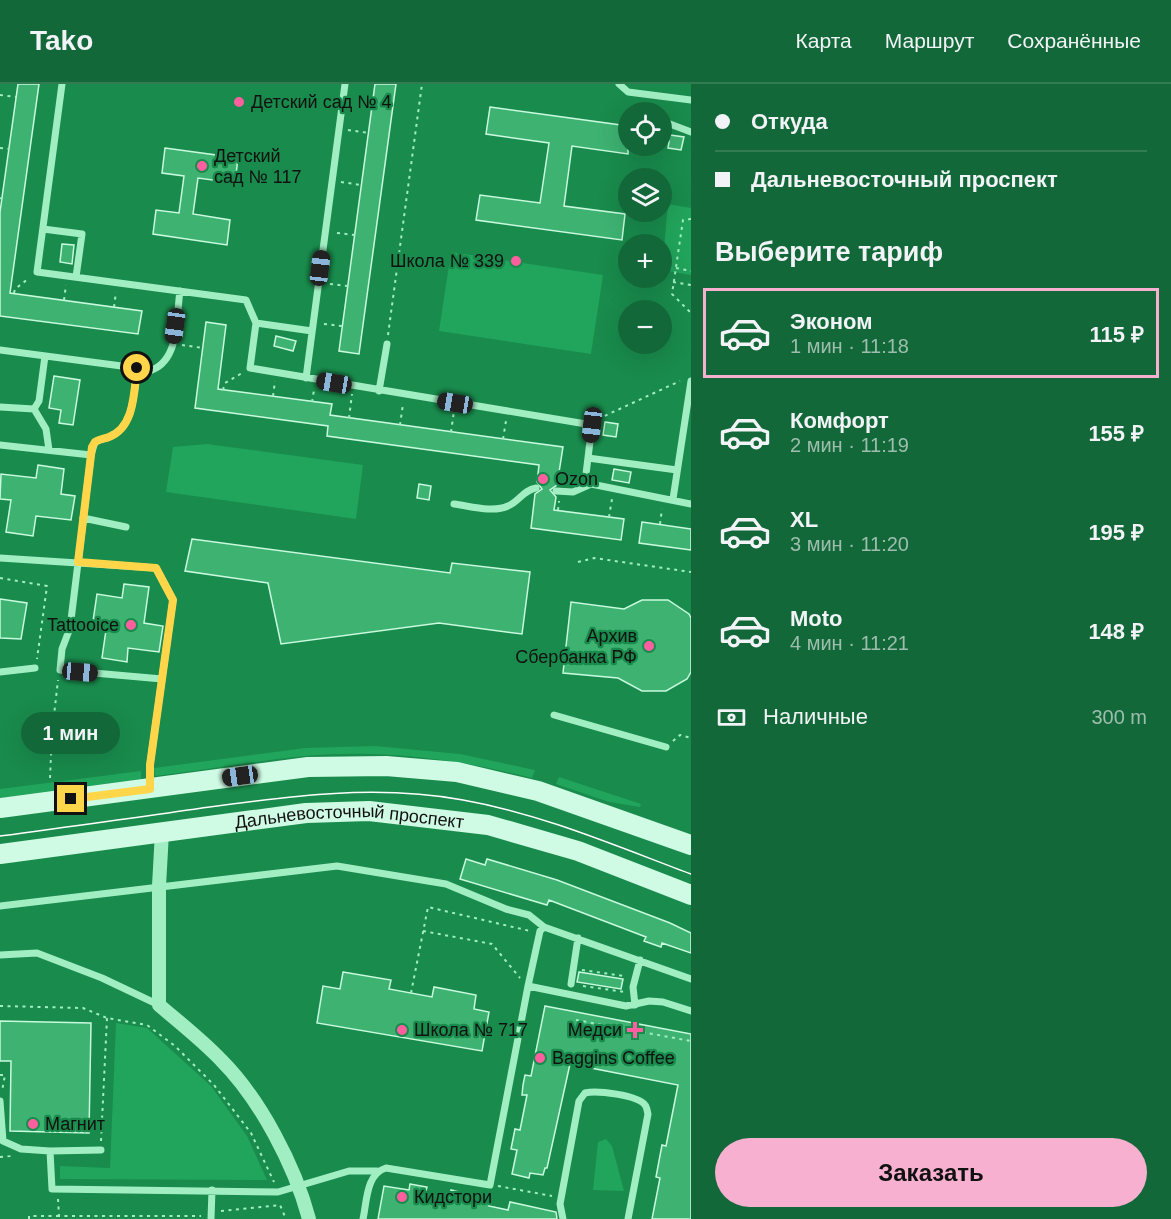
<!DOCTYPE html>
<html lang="ru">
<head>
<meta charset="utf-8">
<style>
	:root { --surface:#136839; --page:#1c6e41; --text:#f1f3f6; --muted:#9dbeae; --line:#327b53; --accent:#f7b0cf }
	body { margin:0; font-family:Arial,sans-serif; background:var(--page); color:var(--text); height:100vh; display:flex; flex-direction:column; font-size:22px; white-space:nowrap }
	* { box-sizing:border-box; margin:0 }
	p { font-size:20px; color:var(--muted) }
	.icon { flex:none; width:33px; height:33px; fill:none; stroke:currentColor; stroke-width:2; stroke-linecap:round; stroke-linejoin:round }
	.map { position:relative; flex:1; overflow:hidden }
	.panel { display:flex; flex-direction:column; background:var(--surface); width:480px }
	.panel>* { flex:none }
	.top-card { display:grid; align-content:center; height:132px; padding:0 24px; background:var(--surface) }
	.fabs { position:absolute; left:618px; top:18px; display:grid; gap:12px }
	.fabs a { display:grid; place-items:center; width:54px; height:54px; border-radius:50%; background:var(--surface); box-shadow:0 6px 24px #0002; font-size:30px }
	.end { position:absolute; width:27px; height:27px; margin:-14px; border:8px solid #ffd54a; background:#111; box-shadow:0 0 0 3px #111 }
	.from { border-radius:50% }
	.bubble { position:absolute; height:42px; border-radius:21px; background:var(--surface); box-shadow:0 6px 24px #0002; font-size:20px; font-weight:700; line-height:42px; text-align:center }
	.car { position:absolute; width:18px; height:36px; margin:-18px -9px; border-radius:8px; box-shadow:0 0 4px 2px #0007; background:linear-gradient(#222 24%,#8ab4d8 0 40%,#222 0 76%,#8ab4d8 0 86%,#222 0) }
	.top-card b { display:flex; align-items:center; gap:21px; height:57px; font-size:22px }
	.top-card b+b { border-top:2px solid var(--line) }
	.top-card i { width:15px; height:15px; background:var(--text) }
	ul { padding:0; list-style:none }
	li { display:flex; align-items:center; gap:18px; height:90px; margin:0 12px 9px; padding:0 12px; border:3px solid transparent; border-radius:0px }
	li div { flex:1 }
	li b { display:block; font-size:22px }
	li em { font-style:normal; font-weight:700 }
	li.active { border-color:var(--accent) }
	li>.icon { width:54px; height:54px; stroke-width:1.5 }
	h2 { padding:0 24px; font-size:27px; line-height:72px }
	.pay { display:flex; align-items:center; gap:15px; height:66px; padding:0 24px; font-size:22px }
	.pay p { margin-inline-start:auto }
	.cta { display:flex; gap:12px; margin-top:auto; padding:12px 24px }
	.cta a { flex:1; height:69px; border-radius:36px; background:var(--accent); color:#111; font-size:24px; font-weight:700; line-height:69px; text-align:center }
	header { display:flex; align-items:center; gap:36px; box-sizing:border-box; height:84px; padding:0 30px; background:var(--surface); border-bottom:2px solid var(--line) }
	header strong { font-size:28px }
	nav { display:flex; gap:33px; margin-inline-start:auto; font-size:21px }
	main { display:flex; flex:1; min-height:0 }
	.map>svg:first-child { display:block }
</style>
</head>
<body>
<header>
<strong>Tako</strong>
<nav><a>Карта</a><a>Маршрут</a><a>Сохранённые</a></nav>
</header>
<main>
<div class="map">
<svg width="691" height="1135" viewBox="0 0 691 1135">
	<rect width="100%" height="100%" fill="#198b4c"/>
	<path fill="#21a45b" d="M668,120L691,124V191L662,186Z
		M451,168L603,191L591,270L439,247Z
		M207,360L363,381L356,435L166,408L173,363Z
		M375,662L460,670L535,686L532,694C458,675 382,665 305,672C255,677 205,686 155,692L154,684L305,664Z
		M141,687V695L0,714V705Z
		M559,693L641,720L640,723L609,718L556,700Z
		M116,939L147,944L211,1002L247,1052L267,1096L60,1095V1082L110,1084Z
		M606,1055L612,1062L624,1107L593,1106L598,1058Z"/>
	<path fill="#3db271" stroke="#c8fade" stroke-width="1.5" d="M18,0H39L10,209L142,227L138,250L0,232V128Z
		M375,0H396L359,270L339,267Z
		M490,23L628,42V70L572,62L564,122L625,130L622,156L476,136L480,111L540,119L549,59L486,50Z
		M670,51L684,53L681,66L668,64Z
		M165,64L238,74L235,99L198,94L193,130L230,136L227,161L153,150L156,126L179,129L184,92L162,89Z
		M62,160L74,161L72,180L60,178Z
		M206,238L226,241L218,305L332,320L330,331L563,363L557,401L550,406L556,413L554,426L624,435L621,456L531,444L535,410L542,405L537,398L539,381L327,352L328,342L195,324Z
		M276,252L296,257L293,267L274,262Z
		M54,292L80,296L73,341L59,339L61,326L49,324Z
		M605,338L618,340L616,353L603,351Z
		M38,381L64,385L61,410L75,412L71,436L36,432L33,452L6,448L11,416L0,415L1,390L36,394Z
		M614,385L631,388L629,399L612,396Z
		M419,400L431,402L429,416L417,414Z
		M642,438L691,445V466L639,459Z
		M192,455L450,489L452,479L530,488L522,550L439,539L281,560L268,499L185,487Z
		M124,500L149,503L144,539L163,542L159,568L128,564L127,578L102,574L107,539L93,537L97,510L122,514Z
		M0,515L27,519L21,555L0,554Z
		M642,516H668L689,530L691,534V588L687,595L666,607H642L618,594L563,589L571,518L624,525Z
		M466,775L485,781L487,775L557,796L670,839L691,849V869L662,859L661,863L644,857L646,853L549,816L547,821L460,795Z
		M343,888L391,896L389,905L432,913L434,903L476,911L474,925L489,928L482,967L317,939L323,902L340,905Z
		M579,888L623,895L621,905L577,898Z
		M545,922L691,950V1135H652L660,1094L656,1093L662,1061L666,1062L678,1001L570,980L547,1084H545L543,1091L530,1089L529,1094L512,1090L517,1066L511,1065L515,1045L520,1046L527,1011H522L523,1001L525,991L531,992Z
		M0,937L91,939L89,1049L10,1047L11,977H0Z
		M410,1100L427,1103L425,1110L449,1114L451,1106L490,1115L489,1122L508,1126L510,1118L556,1128L557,1135H378L384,1102L409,1106Z"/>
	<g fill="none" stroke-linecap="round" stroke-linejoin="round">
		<path stroke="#a2eec3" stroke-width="2" stroke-dasharray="3 4.5" stroke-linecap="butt" d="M0,11L16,13
			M348,46L369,49
			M0,64L9,65
			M341,98L361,101
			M0,114L2,115
			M691,135L683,136L672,210L691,229
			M337,149L355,151
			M676,184L691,187
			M673,198L691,201
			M330,200L348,202
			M14,209L15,205L28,195
			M64,216L66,201
			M114,223L116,208
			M324,240L342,242
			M388,251L422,0
			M182,261L203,264
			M223,306L225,299L242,289
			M273,312L275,297
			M312,318L314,306
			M349,334L352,310
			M598,335L680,297
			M400,341L403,320
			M451,348L454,327
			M503,355L506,337
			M558,426L559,417
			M609,433L612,415
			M660,440L662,425
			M578,478L594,474L691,488
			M0,494L47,502L37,575
			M673,657L680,651L691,654
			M50,694L52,649L58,596
			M423,847L492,860L520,894
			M582,886L624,892
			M583,902L625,908
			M411,909L428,823L530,847
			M0,922L83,924L107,934L147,941L175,962L214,1001L251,1049L274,1098
			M576,936L691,957
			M0,991H5L2,1007
			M101,1057L107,934
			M0,1073L12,1072
			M498,1102L552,1112
			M58,1115L59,1132H201
			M221,1127L280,1121L286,1135
			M29,1135V1132H59"/>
		<path stroke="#a2eec3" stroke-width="7" d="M62,0L37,188L246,216L256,239
			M619,0L628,8L691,16
			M662,37L691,48
			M43,145L82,150L76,193
			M312,247L256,239L250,284L592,341L586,390L591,400L691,420
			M0,266L152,286C180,275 176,233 180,207
			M306,294L345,0
			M379,307L387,260
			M0,323L34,325L39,317L45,272
			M34,325L46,345L49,366
			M0,361L91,371L78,479L156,484L173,516L150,681V702
			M91,371L95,358C100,355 104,355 109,353C135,343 134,307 137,284
			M588,374L677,386
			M556,407L573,408L591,400
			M673,415L691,297
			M454,420C470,422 493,429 508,422C519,418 523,406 536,404
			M83,434L126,443
			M0,474L78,479L70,544L62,565L60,586L162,595
			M0,588L35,584
			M554,631L666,663
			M0,822L337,782L446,800L506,825L529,831L544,843
			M0,871L37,869L102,894L159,921
			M571,900L578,854
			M528,902L540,847L544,843L691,895
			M635,921L633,903L640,876
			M0,1017L3,1057L21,1065L50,1067L52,1105L278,1108L349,1087H377
			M50,1067L101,1066
			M211,1135L212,1106
			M363,1135C367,1117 366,1090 386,1084L490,1101L528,902L626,922L649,917L663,918L691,927
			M563,1135L560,1120L579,1017L585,1009C596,1006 638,1011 645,1021C647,1023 647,1027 648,1030L628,1135"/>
		<path stroke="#a2eec3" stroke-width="14" d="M162,748L159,802V921C180,939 202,956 221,976C260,1015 295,1082 309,1135"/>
		<g stroke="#cffae3" stroke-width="20">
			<path d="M0,724L308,683L386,682L457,688L538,707L691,761"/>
			<path id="s1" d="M0,770L306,729L369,727L488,741L578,767L691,811"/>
		</g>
		<path stroke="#fff" stroke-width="1.5" d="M0,752C67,743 135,734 202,724C290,712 375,700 463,716C542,730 616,762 691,790"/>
	</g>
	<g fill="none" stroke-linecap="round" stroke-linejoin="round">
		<path stroke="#ffd54a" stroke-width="8" d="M71,715L150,705V681L173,516L156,484L78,478L92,363L95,358C100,355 104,355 109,353C135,343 134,307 137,284"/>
	</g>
	<g fill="#ff5f9f" stroke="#198b4c" stroke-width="2">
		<circle cx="239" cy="18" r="6"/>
		<circle cx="202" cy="82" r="6"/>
		<circle cx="516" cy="177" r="6"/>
		<circle cx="543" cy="395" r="6"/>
		<circle cx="131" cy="541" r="6"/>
		<circle cx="649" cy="562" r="6"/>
		<circle cx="402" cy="946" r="6"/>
		<path d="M632 937h6v6h6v6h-6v6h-6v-6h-6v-6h6z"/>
		<circle cx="540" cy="974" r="6"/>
		<circle cx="33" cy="1040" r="6"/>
		<circle cx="402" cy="1113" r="6"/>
	</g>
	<g text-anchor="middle" stroke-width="4.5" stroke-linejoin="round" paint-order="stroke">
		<g font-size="18" fill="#111" stroke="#198b4c" text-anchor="start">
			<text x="251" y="24">Детский сад № 4</text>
			<text x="214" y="78">Детский<tspan x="214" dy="21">сад № 117</tspan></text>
			<text x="504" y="183" text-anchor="end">Школа № 339</text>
			<text x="555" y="401">Ozon</text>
			<text x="119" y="547" text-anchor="end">Tattooice</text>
			<text x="637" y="558" text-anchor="end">Архив<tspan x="637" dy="21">Сбербанка РФ</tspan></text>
			<text x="414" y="952">Школа № 717</text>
			<text x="622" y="952" text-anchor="end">Медси</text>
			<text x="552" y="980">Baggins Coffee</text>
			<text x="45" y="1046">Магнит</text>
			<text x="414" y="1119">Кидстори</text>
		</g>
		<g font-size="18" fill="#111" stroke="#198b4c">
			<text dy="6" stroke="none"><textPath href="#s1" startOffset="352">Дальневосточный проспект</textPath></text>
		</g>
	</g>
</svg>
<div class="fabs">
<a><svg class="icon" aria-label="locate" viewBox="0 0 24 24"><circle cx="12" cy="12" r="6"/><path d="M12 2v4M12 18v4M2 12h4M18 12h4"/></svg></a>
<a><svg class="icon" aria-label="layers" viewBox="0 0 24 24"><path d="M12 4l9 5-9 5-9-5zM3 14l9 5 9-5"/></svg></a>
<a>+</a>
<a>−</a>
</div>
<i class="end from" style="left:137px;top:284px"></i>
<i class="end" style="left:71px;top:715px"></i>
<div class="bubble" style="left:21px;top:628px;width:99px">1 мин</div>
<i class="car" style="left:320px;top:184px;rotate:7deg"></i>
<i class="car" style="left:175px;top:242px;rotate:188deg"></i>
<i class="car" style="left:334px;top:299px;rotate:280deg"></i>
<i class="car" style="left:455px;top:319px;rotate:279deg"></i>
<i class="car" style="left:592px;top:341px;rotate:187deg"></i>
<i class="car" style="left:80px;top:588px;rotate:95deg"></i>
<i class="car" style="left:240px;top:692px;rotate:262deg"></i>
</div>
<section class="panel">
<div class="top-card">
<b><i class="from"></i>Откуда</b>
<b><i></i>Дальневосточный проспект</b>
</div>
<h2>Выберите тариф</h2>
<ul>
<li class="active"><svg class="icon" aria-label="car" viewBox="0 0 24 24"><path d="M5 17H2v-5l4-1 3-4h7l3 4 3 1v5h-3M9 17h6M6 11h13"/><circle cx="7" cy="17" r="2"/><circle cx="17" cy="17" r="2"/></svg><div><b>Эконом</b><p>1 мин · 11:18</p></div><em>115 ₽</em></li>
<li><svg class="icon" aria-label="car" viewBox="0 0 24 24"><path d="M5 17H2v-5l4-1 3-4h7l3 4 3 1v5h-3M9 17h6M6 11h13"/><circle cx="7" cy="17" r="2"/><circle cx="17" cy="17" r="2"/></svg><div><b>Комфорт</b><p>2 мин · 11:19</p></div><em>155 ₽</em></li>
<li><svg class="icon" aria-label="car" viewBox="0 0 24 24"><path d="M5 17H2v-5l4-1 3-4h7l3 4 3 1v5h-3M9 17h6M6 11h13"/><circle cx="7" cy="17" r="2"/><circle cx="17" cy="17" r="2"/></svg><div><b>XL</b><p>3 мин · 11:20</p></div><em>195 ₽</em></li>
<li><svg class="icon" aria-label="car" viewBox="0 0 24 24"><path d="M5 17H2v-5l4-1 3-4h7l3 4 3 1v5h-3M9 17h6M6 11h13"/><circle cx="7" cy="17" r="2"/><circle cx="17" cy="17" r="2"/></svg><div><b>Moto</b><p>4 мин · 11:21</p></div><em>148 ₽</em></li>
</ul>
<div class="pay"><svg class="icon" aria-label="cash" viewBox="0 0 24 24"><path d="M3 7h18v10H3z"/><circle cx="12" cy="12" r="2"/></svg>Наличные<p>300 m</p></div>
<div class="cta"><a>Заказать</a></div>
</section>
</main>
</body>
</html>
